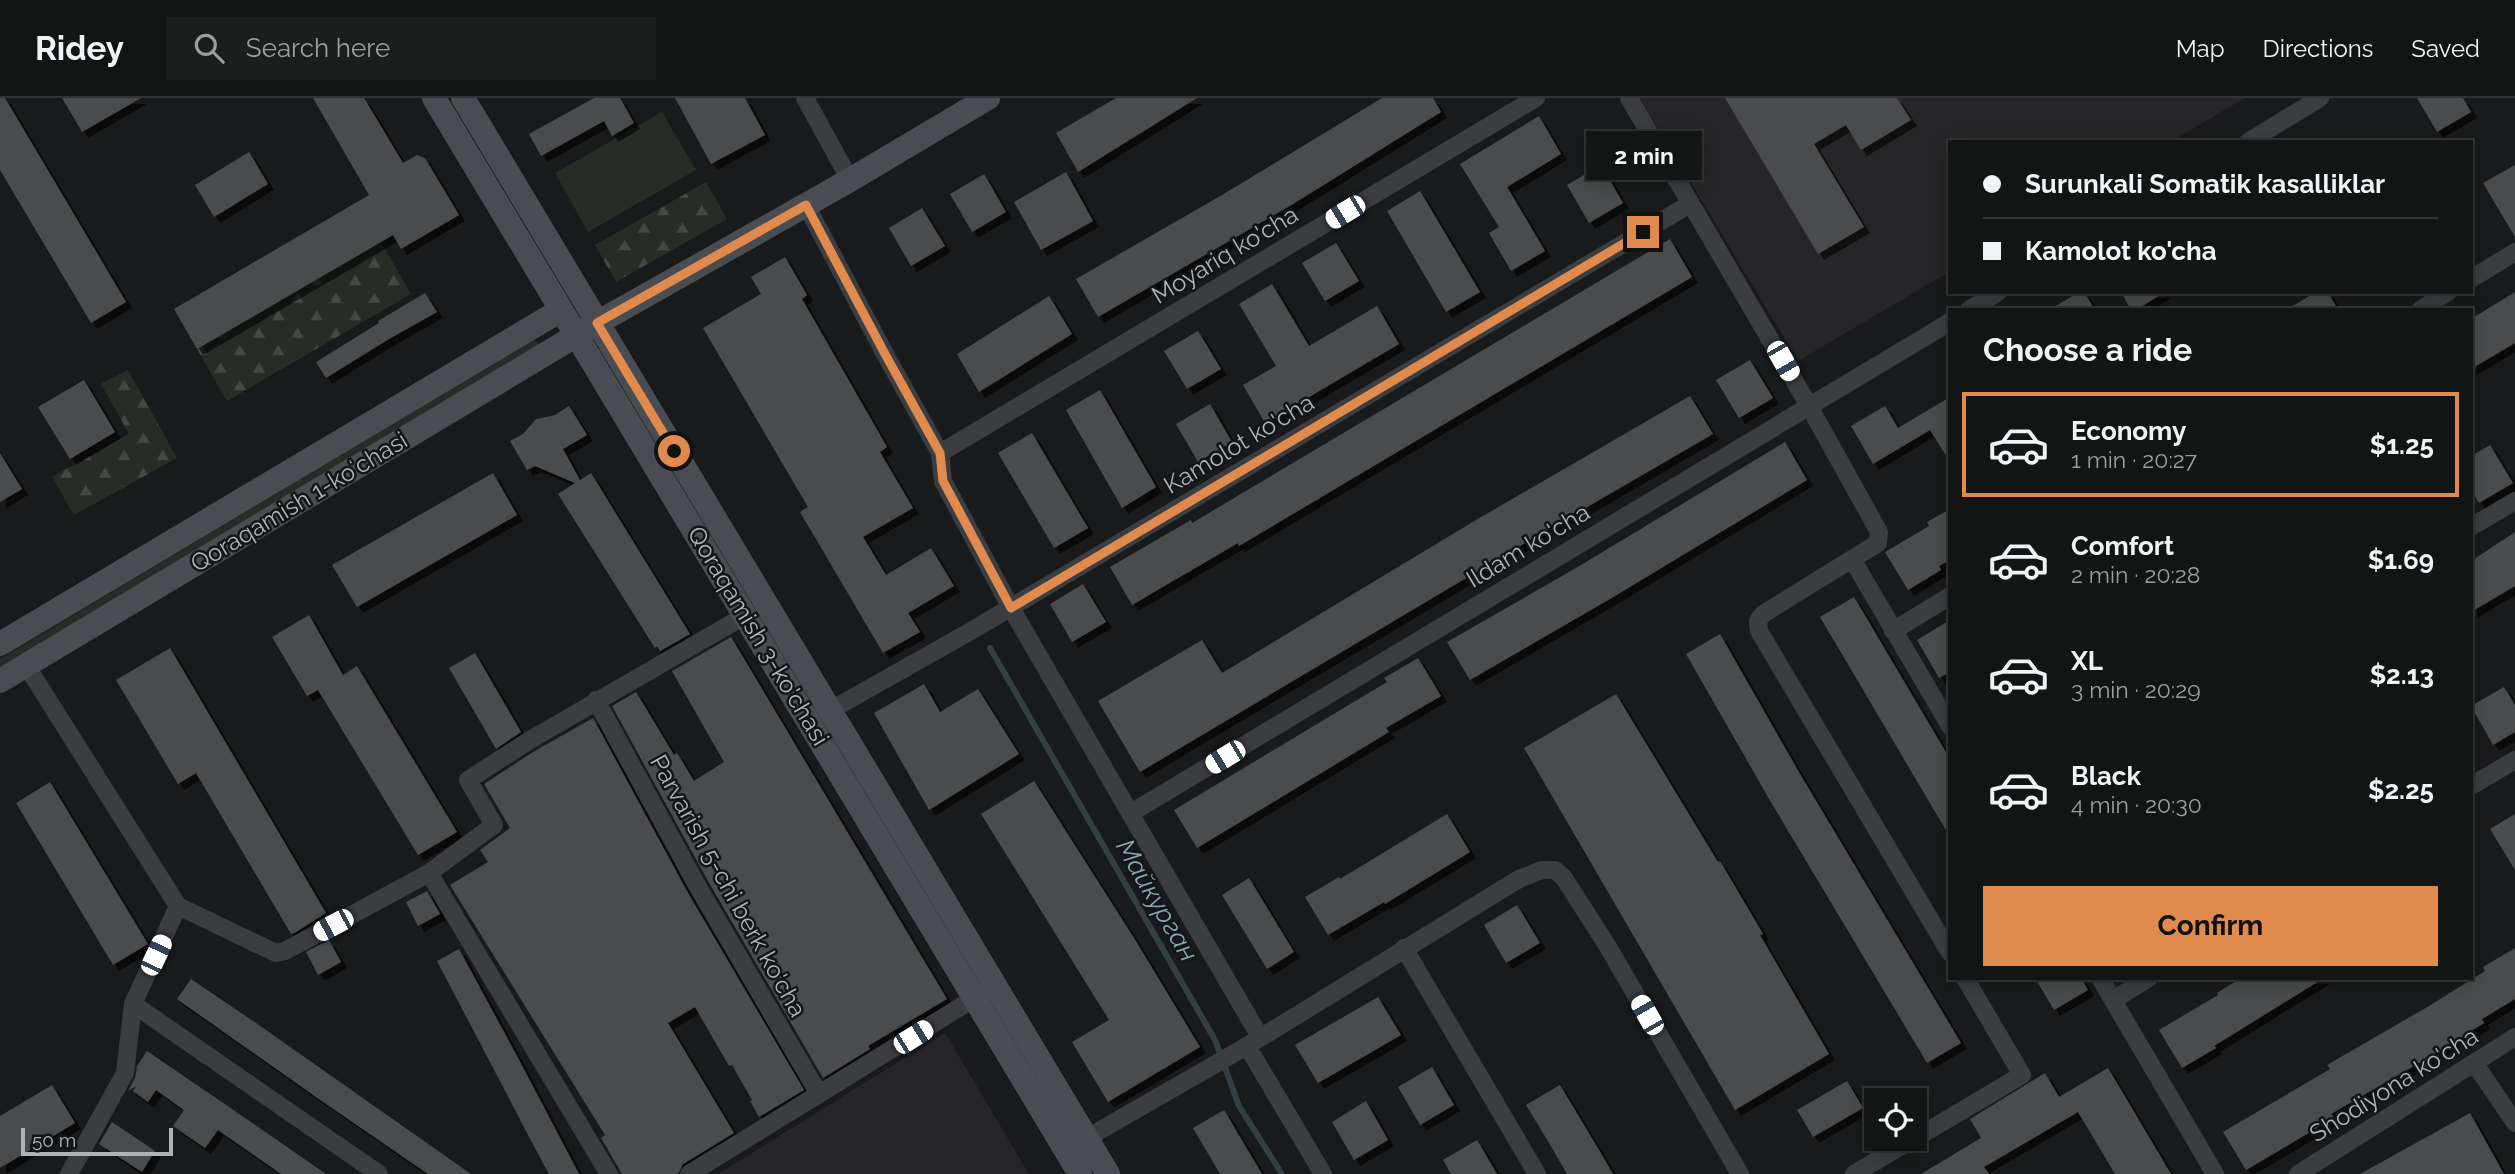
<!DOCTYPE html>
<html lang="en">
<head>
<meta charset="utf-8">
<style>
	:root { --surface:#131414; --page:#1c1d1d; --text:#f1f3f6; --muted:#9d9ea0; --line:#323334; --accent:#e08b4d }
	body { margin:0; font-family:Raleway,sans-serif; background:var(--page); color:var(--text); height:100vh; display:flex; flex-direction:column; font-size:26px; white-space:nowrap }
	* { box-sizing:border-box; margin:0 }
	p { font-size:23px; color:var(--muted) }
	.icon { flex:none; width:38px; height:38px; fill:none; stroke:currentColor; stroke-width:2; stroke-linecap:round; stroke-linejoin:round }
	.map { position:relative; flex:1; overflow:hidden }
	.details { position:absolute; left:1948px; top:210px; width:525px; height:672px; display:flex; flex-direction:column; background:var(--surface); border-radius:0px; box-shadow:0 4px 18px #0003,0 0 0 2px var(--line) }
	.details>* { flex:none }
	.hud { position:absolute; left:1948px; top:42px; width:525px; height:154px; border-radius:0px; box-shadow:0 4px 18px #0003,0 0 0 2px var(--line); display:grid; align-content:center; height:154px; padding:0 35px; background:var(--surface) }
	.fabs { position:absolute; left:1864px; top:990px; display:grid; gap:14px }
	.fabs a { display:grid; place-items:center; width:63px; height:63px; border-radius:0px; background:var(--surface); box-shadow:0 4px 18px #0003,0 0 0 2px var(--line); font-size:35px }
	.scale { position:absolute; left:21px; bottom:18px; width:152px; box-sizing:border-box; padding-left:7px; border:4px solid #adb4b9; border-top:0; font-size:19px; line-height:24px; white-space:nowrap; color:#adb4b9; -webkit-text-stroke:5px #141516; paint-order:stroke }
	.end { position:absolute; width:32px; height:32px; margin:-16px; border:9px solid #e08b4d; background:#111; box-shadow:0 0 0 4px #111 }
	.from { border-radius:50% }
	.bubble { position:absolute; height:49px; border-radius:0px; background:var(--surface); box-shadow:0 4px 18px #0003,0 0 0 2px var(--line); font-size:23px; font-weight:700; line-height:49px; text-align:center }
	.car { position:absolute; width:21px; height:42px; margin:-21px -10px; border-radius:9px; box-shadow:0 0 5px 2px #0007; background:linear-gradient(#fff 24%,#345 0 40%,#fff 0 76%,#345 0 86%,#fff 0) }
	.hud b { display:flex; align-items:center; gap:24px; height:66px; font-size:26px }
	.hud b+b { border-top:2px solid var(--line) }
	.hud i { width:18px; height:18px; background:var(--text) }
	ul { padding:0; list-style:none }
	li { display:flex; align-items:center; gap:21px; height:105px; margin:0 14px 10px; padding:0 21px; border:4px solid transparent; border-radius:0px }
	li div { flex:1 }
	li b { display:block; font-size:26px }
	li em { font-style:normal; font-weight:700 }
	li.on { border-color:var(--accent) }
	li>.icon { width:63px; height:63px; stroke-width:1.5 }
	h2 { padding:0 35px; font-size:32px; line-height:84px }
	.action { display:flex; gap:14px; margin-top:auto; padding:14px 35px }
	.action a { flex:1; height:80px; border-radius:0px; background:var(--accent); color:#111; font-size:28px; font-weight:700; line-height:80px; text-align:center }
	header { display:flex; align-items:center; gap:42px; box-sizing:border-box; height:98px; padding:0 35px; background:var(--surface); border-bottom:2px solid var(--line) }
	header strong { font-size:33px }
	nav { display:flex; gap:38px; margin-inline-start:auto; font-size:24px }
	.search { width:490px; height:63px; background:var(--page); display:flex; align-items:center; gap:18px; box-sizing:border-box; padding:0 24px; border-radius:0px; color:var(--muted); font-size:26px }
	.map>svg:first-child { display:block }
</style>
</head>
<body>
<header>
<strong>Ridey</strong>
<div class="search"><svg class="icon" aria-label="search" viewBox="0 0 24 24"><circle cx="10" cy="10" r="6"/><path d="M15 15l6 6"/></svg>Search here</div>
<nav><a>Map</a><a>Directions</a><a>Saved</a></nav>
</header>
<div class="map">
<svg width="2515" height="1076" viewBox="0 0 2515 1076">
	<defs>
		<pattern id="forest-firs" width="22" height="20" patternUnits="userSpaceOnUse" patternTransform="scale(1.75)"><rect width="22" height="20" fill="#262d26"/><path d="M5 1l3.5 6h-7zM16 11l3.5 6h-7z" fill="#434943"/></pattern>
		<filter id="shadow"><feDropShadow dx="6" dy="6" stdDeviation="0" flood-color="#0009"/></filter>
	</defs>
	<rect width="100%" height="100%" fill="#191a1b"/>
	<path fill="#262628" d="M1640,0H2245L2170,44H1950L1949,174L1798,263Z
		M945,935L1029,1076H718Z"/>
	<path fill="#262d26" d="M662,14L696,72L588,134L555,75Z
		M535,241L539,248L0,571V561Z"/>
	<path fill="url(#forest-firs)" d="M706,84L727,121L616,184L595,147Z
		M381,144L411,196L227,303L197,251Z
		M128,272L177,360L74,417L52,379L129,336L101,286Z"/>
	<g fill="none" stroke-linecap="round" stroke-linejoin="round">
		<path stroke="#343f43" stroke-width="6" d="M990,550L1215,942L1239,1008L1282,1076"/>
	</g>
	<path fill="#494b4d" filter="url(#shadow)" d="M0,0H5L126,204L91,225L0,72Z
		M62,0H141L82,34Z
		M313,0H364L403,65L417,57L425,60L459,117L401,151L393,137L197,251L174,211L369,97Z
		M594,0H620L634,25L612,38L604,23L541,58L529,36Z
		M675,0H745L765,37L711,66Z
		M1116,0H1197L1078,74L1056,35Z
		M1382,0H1433L1441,14L1293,106L1098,219L1076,181L1222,97Z
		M1725,0H1897L1911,22L1861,52L1846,27L1814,46L1864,129L1818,156Z
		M2417,0H2463L2471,14L2437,34Z
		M1539,18L1561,56L1507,89L1545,153L1511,173L1489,135L1499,129L1460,66Z
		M249,54L268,86L214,119L195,87Z
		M1601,67L1623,105L1589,125L1567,87Z
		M2515,67V139L2483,85Z
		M1066,74L1093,123L1041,152L1014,104Z
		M984,76L1006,114L972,134L950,96Z
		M1420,93L1480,194L1446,214L1387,113Z
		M922,110L945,148L911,168L889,130Z
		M1670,141L1692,179L1239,448L1238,445L1132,507L1110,469L1191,422L1192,425Z
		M1336,145L1359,183L1325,203L1302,165Z
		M785,159L807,197L802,201L887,349L880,354L913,410L863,439L886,477L931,450L954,488L908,515L920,534L883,555L800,414L808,409L703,230L761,196L751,179Z
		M1272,186L1309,248L1377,208L1399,246L1265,325L1243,287L1276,268L1239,206Z
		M2079,194H2084L2095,212H2049Z
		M2121,194H2165L2136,212H2131Z
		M2316,194H2328L2338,212H2286Z
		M2515,194V245L2471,271V221Z
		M425,195L437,214L389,241L326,280L316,264L379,225L378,223Z
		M1049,198L1072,236L979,294L957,256Z
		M1198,233L1221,271L1187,291L1164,253Z
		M1750,262L1773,300L1739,320L1716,282Z
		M84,282L115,334L70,361L38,309Z
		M1100,292L1156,389L1122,410L1066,312Z
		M1690,298L1713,336L1520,448L1140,674L1098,603L1202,542L1222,575L1476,422Z
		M1950,299V364L1930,332L1873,366L1851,328L1885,308L1898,330Z
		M1210,306L1232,344L1198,364L1176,326Z
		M569,308L587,337L563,351L580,382L591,375L690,536L660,553L657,548L655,550L558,396L575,385L535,368L527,372L510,343L523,336L536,321L555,317Z
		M1032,335L1088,430L1054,450L998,355Z
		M1785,344L1807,382L1615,498L1470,582L1447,544L1576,470Z
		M2490,347L2513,385L2479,405L2471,392V358Z
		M0,355L22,391L0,404Z
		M493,375L517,417L357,509L332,467Z
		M1950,411V462L1939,468L1941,472L1908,492L1885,454L1929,428L1927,424Z
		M2515,434V488L2471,514V463Z
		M1083,486L1106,524L1072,544L1050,506Z
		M1854,499L1950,661V739L1820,519Z
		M309,517L343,577L357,568L457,734L418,757L318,592L307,598L272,539Z
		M1950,522V574L1939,580L1917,542Z
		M1720,536L1800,676L1961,945L1927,965L1772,706L1686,556Z
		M731,539L947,901L868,948L870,951L823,980L708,783L612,608L636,594L674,657L677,655L694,683L724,664L672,573Z
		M170,550L326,815L296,834L291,836L196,675L178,686L116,582Z
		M475,555L521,634L496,651L449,570Z
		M1418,560L1441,598L1386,630L1389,634L1197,750L1174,712L1387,584L1384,580Z
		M924,586L940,614L978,591L1019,656L929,712L874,615Z
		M2504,589L2515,607V634L2493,647L2471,608Z
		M1616,596L1718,764L1720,763L1763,836L1760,837L1829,956L1735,1012L1524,650Z
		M593,620L688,795L804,992L759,1019L750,1003L752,1002L732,967L729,968L695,909L668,925L734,1035L683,1066L678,1076H622L601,1040L605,1037L450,787L488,764L480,752L510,730L484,686L533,654Z
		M1034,683L1134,840L1200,949L1108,1004L1072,944L1109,922L981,716Z
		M50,684L148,846L113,867L16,705Z
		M1447,716L1470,754L1385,806L1384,804L1328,837L1305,799L1339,779L1340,781Z
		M2515,716V772L2490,731Z
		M1249,780L1294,854L1267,871L1222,797Z
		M427,793L440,816L418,828L406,804Z
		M1517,807L1540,845L1506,865L1484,827Z
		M329,842L341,864L318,877L306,854Z
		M2515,850V901L2482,921L2484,925L2438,954L2331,1016L2334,1020L2246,1072L2223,1034L2330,971L2327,967L2429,908L2485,873L2483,869Z
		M459,851L517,958L579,1076H549L536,1052L437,863Z
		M2035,880H2081L2088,892L2054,912Z
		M2241,880H2324L2214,948L2216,950L2182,970L2159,932L2218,897L2217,895Z
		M191,881L256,925L471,1076H428L319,1001L177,901Z
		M1378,899L1401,937L1318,985L1295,947Z
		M147,953L232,1011L326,1076H281L218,1032L205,1050L173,1028L184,1012L156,992L148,1004L133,993L136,988L128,993L135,980L137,968Z
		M1432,969L1454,1007L1420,1027L1398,989Z
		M2108,970L2171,1076H2115L2078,1014L1984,1069L1989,1076H1921L1981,1040L1970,1021L2045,975L2059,999Z
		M1847,983L1863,1010L1813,1039L1797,1012Z
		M52,987L75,1025L0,1070V1018Z
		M1560,987L1596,1047L1613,1076H1567L1549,1045L1526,1007Z
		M1366,1003L1388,1042L1354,1062L1332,1024Z
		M1224,1012L1262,1076H1220L1193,1030Z
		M2470,1015L2504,1076H2360Z
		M112,1024L155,1053L142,1074L99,1046Z
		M1477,1042L1497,1076H1451L1443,1062Z"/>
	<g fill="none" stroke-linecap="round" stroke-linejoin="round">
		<path stroke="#3b3d40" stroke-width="18" d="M805,0L850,82
			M1629,0L1809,308L1879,434L1878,445L1763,516L1758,523L1759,533L1950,855
			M2248,44L2320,0
			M806,107L885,256L940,355L943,383L1011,510L1260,939
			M2471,181L2515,154
			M1969,212L1998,194
			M2420,212L2448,194
			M940,355L1536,0
			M2471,429L2515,403
			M1852,461L1950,628
			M1893,533L1950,498
			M26,567L178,808
			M596,602L698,789L819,996
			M822,617L971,533L1690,106
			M2471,688L2515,662
			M1131,715L1950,224
			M178,808L276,855L285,853L429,775
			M1404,850L1537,1076
			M2100,880L2215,1076
			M2113,902L2149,880
			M133,906L379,1076
			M1247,948L1323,1076
			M2475,966L2515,1025
			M1914,1041L2022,977L1965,880
			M1078,1045L1247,948L1519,781L1542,772H1555L1564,780L1608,849L1740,1076
			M69,1076L125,975L133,906L178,808
			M609,1076L429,775L494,727L468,682L530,642L746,517
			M689,1076L983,895
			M1854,1076L1913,1041
			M2298,1076L2515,939"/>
		<path stroke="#494c50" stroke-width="24" d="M434,0L1080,1076
			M463,0L1108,1076
			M0,546L561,212
			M0,583L597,225L850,82L988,0"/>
	</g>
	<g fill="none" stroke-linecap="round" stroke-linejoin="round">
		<path stroke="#e08b4d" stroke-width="9" d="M674,353L597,225L806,107L885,256L940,355L943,383L1011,510L1643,134"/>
	</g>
	<g text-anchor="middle" stroke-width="5" stroke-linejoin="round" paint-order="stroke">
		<g font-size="24" fill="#adb4b9" stroke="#141516">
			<text transform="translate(1225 157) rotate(-31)" y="8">Moyariq ko'cha</text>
			<text transform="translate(1239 346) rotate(-31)" y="8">Kamolot ko'cha</text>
			<text transform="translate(299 404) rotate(-31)" y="8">Qoraqamish 1-koʻchasi</text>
			<text transform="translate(1528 448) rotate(-31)" y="8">Ildam ko'cha</text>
			<text transform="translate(758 538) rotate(59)" y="8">Qoraqamish 3-ko'chasi</text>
			<text transform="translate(728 788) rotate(61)" y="8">Parvarish 5-chi berk ko'cha</text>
			<text transform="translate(2394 987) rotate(-32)" y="8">Shodiyona ko'cha</text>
		</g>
		<g font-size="26" font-style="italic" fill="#88a7b0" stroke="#141516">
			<text transform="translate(1157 802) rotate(60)" y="9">Майкурган</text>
		</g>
	</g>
</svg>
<div class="fabs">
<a><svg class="icon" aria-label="locate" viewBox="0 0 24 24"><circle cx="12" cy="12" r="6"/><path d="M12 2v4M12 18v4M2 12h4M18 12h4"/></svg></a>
</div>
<div class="scale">50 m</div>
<i class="end from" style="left:674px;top:353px"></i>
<i class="end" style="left:1643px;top:134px"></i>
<div class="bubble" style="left:1586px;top:33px;width:116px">2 min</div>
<i class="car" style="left:1345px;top:114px;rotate:239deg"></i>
<i class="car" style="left:1783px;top:263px;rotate:150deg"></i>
<i class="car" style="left:1225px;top:659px;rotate:239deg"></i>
<i class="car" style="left:333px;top:827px;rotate:242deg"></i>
<i class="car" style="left:156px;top:857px;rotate:25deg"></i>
<i class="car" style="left:1647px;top:917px;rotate:330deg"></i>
<i class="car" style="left:913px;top:939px;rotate:58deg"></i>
<div class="hud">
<b><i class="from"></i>Surunkali Somatik kasalliklar</b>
<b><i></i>Kamolot ko'cha</b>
</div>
<section class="details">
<h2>Choose a ride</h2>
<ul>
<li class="on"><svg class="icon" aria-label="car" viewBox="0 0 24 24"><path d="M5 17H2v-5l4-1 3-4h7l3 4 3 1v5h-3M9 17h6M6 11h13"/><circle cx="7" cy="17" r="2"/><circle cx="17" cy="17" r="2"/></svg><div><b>Economy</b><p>1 min · 20:27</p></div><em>$1.25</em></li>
<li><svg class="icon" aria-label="car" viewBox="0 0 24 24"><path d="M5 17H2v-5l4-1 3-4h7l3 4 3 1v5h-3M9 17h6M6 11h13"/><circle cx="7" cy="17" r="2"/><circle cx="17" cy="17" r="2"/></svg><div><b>Comfort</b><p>2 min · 20:28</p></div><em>$1.69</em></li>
<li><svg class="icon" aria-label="car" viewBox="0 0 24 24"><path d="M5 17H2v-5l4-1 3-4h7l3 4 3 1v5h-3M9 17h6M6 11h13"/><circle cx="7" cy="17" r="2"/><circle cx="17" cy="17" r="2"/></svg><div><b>XL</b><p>3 min · 20:29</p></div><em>$2.13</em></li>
<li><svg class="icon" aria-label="car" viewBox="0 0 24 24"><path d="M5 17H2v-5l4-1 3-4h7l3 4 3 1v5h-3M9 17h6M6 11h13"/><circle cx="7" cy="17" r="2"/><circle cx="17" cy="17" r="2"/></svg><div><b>Black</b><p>4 min · 20:30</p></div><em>$2.25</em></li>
</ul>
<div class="action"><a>Confirm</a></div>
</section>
</div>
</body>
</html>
